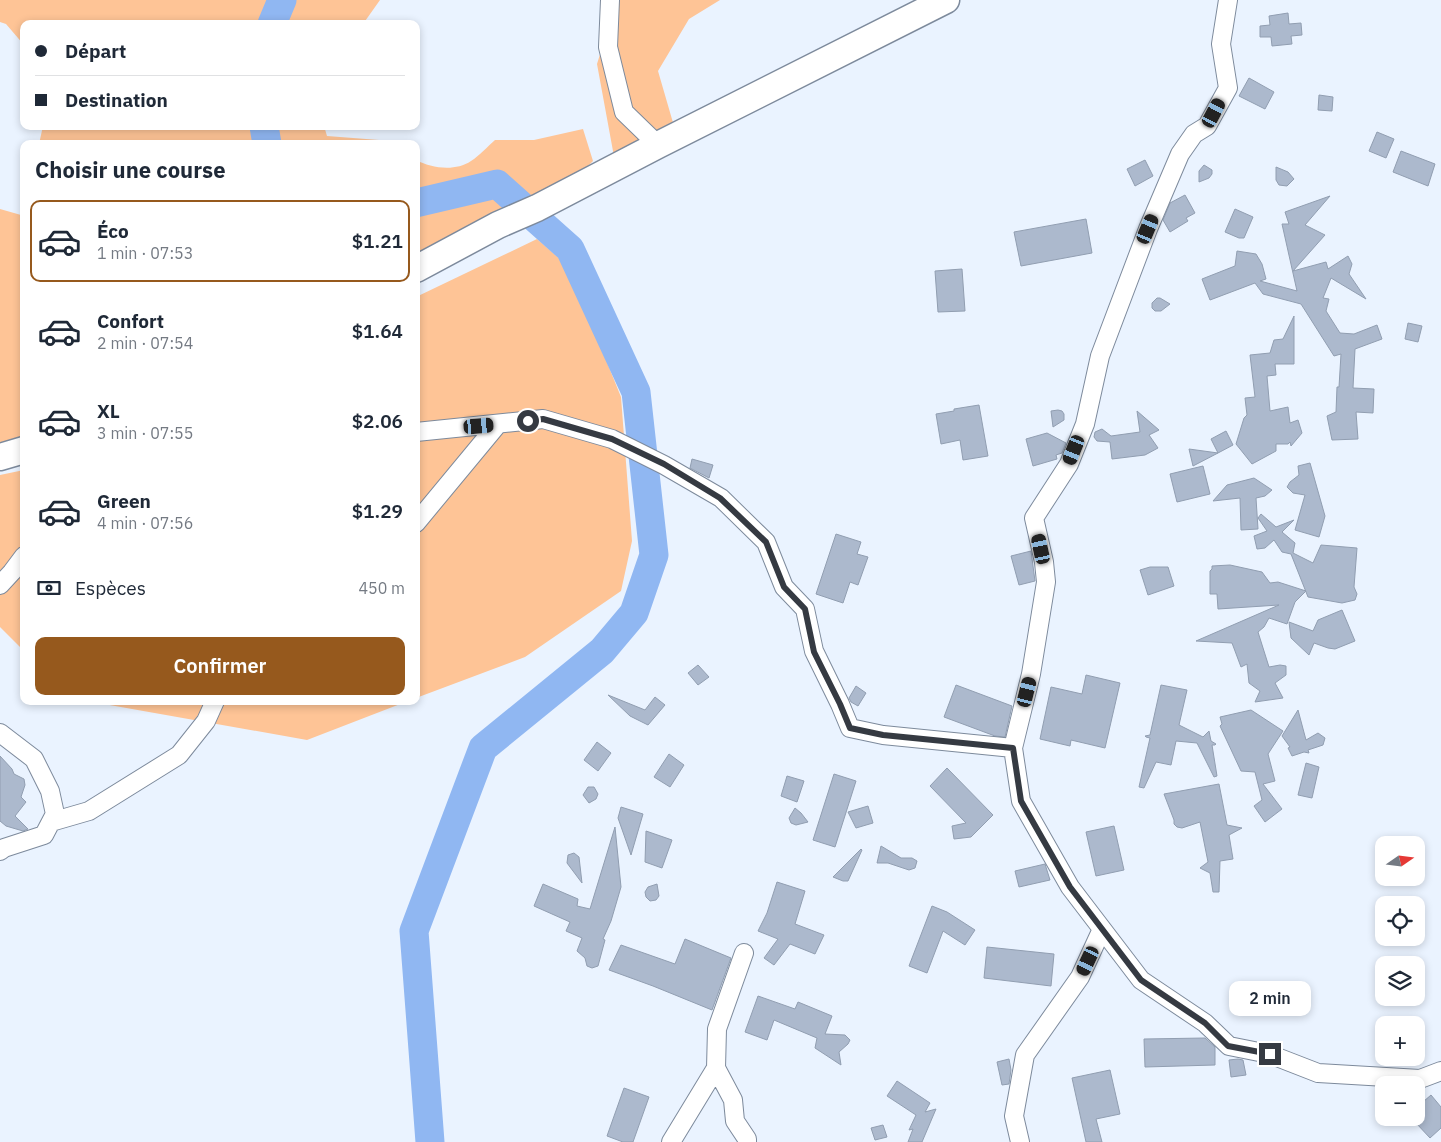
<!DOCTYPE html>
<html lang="fr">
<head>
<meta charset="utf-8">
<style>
	:root { --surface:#fff; --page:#f6f6f7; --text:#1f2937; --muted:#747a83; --line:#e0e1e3; --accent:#96591d }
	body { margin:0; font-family:"IBM Plex Sans",sans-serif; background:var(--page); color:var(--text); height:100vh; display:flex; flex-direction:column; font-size:19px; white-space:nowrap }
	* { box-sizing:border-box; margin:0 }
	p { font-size:16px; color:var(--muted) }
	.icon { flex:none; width:28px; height:28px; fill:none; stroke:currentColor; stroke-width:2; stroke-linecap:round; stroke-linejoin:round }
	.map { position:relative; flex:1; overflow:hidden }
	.details { position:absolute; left:20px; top:140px; width:400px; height:565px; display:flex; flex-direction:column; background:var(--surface); border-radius:10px; box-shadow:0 2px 8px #0003 }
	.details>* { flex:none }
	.guide { position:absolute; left:20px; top:20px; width:400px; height:110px; border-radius:10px; box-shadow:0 2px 8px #0003; display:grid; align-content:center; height:110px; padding:0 15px; background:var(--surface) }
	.needle { width:32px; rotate:76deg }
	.buttons { position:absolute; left:1375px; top:836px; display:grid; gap:10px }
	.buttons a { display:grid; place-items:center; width:50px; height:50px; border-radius:10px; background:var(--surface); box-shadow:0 2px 8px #0003; font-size:25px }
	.end { position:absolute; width:22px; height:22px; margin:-11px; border:6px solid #353a42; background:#fff; box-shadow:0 0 0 2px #fff }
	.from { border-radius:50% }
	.bubble { position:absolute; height:35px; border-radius:10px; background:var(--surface); box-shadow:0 2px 8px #0003; font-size:16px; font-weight:600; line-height:35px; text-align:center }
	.car { position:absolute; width:15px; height:30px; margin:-15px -8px; border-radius:6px; box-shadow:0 0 4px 1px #0007; background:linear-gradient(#222 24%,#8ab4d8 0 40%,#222 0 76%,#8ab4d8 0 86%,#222 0) }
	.guide b { display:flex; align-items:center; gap:18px; height:48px; font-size:19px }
	.guide b+b { border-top:1px solid var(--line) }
	.guide i { width:12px; height:12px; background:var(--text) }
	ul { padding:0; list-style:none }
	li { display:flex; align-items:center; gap:15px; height:82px; margin:0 10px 8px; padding:0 5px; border:2px solid transparent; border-radius:10px }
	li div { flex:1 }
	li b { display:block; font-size:19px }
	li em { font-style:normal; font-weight:600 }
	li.current { border-color:var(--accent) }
	li>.icon { width:45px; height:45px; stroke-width:1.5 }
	h2 { padding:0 15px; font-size:22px; line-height:60px }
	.pay { display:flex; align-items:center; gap:12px; height:55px; padding:0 15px; font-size:19px }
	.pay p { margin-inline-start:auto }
	.button { display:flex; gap:10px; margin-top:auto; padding:10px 15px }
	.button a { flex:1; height:58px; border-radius:10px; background:var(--accent); color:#fff; font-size:20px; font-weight:600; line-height:58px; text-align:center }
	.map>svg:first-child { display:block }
</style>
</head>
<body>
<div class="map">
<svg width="1441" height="1142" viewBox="0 0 1441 1142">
	<rect width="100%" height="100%" fill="#eaf3ff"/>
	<path fill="#fec496" d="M0,0H380L363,24H24V45L6,24L0,22Z
		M617,0H720L689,19L658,71L676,133L615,162L597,64Z
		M43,126H324L327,136L379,140L385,144H39Z
		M583,129L593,161L543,211L416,269V160C431,168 455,172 471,161C479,156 487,147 495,140H534Z
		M24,204V443L0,448V209L21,215Z
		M537,239L568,266L621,397L632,541L621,591L525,657L416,698V297Z
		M24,470V651L0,627V475Z
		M87,701H408L307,740Z"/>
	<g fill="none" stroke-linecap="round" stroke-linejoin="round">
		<path stroke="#90b7f2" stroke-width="29" d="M272,24L282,0
			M264,126L267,144
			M416,203L497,184L570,249L636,392L654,555L634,613L602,651L483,748L414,931L430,1142"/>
	</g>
	<path fill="#acb9cd" stroke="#919eb1" d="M1288,13L1289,24L1301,23L1302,35L1291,36L1292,44L1272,46L1271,37H1260V26L1270,25L1269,16Z
		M1249,78L1274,92L1265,109L1239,96Z
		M1319,95L1333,97L1332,111L1318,110Z
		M1377,132L1394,139L1386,158L1369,151Z
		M1401,151L1435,164L1428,186L1393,172Z
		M1145,160L1153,176L1135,186L1127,169Z
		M1204,165L1212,170V174L1209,178L1199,182V171Z
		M1276,167L1288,172L1294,179L1287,186L1279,185L1276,180Z
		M1185,195L1195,213L1186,218L1188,221L1170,232L1163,220L1170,203Z
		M1330,196L1305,225L1325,235L1293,271L1326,262L1328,269L1348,256L1352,264L1349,274L1366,299L1331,278L1323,298L1329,299L1326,311L1340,333L1354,334L1377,325L1382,339L1355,349L1353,388L1374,389L1373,413L1356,412L1358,439L1332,440L1327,416L1336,412L1337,387H1339L1341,354L1334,356L1301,304L1263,294L1255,283L1210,300L1202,279L1235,266L1237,251L1256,254L1262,264L1266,279L1260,281L1297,291L1282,224H1289L1285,212Z
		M1235,209L1253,217L1244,238H1239L1225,232Z
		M1086,219L1092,253L1021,266L1014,232Z
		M962,269L965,311L938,312L935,271Z
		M1157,298H1160L1170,304L1161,311H1155L1152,308V303Z
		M1294,316V364H1275L1276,375L1267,376L1270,411L1288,407L1290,423L1298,420L1302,433L1291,446L1290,442L1288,444H1276V451L1252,464L1236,444L1244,418L1247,415L1245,398L1255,397L1250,355L1270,353L1274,340L1283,339Z
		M1408,323L1422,326L1418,342L1405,339Z
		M979,405L988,456L963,460L960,440L941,444L936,414L954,411V409Z
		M1058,410L1062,411L1064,414V420L1053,427L1051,411Z
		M1137,411L1159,430L1149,435L1158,448L1145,455L1112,459L1110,442L1097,441L1094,437L1095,432L1102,429L1111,436L1140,432Z
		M1226,431L1233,445L1218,453L1211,439Z
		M1047,433L1066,443L1062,453L1056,455L1057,459L1033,466L1026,439Z
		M1189,449L1218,453L1193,466Z
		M692,459L713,465L709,478L690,468Z
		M1310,463L1325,516L1319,537L1295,530L1305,495L1293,493L1287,487L1290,482L1299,475L1298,466Z
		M1203,466L1210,494L1177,502L1170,474Z
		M1254,478L1272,490L1265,496L1256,498L1258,529L1241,530L1240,498L1213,501L1227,485Z
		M1261,514L1276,527L1294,520L1282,532L1295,543L1293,553L1313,563L1321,545L1357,548L1354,587L1357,594L1355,600L1342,603L1308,597L1291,554L1282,552L1274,540L1265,548L1257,549L1254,536L1267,531L1258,518Z
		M836,534L861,542L857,554L868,557L858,585L850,582L843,603L816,594Z
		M1031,551L1035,581L1019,585L1011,556Z
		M1230,565L1262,572L1270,583L1278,582L1306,591L1295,602L1287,624L1269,618L1264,627L1258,632L1269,667L1280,665L1286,666V675L1275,683L1283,698L1255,702L1260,691L1249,683L1247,664L1241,667L1232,643L1196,641L1279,605L1218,609L1217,594H1210V571L1212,569V566Z
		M1150,567H1168L1174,586L1148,595L1140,570Z
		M1342,610L1355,641L1335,649L1328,648L1314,643L1309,655L1291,638L1289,622L1313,631L1318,620Z
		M698,665L709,677L698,685L688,673Z
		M1086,675L1120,683L1105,748L1071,740L1070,746L1040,739L1051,687L1082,694Z
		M956,685L1012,706L1005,737L995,736L944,717Z
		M1161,685L1187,690L1179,725L1203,737L1209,731L1211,741L1216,744L1215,745H1212L1217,776L1214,777L1197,743L1176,741L1171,765L1156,762L1144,788L1139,787L1150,738L1146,737L1145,736L1150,735Z
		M856,686L866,693L858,706L851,702L849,698Z
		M608,695L645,710L655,697L665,705L648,725L630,716Z
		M1251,710L1283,731L1268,754L1275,781L1263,784L1282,809L1265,822L1254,806L1262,800L1255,772L1241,771L1220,726L1222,724L1220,717Z
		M1298,710L1306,740L1318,733L1325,738L1323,745L1308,750L1309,753L1304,752L1292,756L1288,748L1290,747L1282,736Z
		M597,742L611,753L598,771L584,760Z
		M669,754L684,765L670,787L654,777Z
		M0,756L12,769L14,774L24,779L25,785L21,797L26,802L15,816L28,829L23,831L6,826L0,821Z
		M1306,763L1319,767L1312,798L1298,795Z
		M947,768L993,815L971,837L954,839L952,826L966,823L930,786Z
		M834,774L856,781L835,847L813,840Z
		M787,776L804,781L797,802L781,796Z
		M1219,784L1227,825L1242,828L1229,835L1233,859L1220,861L1219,892H1213L1210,873L1200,868L1208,862L1200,822L1182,828L1177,827L1174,824V820L1164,794Z
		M588,787H594L598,794L596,799L589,803L583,795Z
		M868,806L873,823L856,828L848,812Z
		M621,807L643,814L631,855L618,818Z
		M795,808L801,813L808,822L796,825L791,823L789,818Z
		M1114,826L1124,870L1096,876L1086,832Z
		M615,827L621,887L611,921L603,939L605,940L598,966L592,968L587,966L585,958L577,951L582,938L566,931L570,922L534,906L543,884L578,899L577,906L590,909Z
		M646,831L672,840L662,868L645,862Z
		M881,846L901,858H912L917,861L915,868L909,870L888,863H877Z
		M861,849L862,850L848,881H843L833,877Z
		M574,853L579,857L582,883L567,863L568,855Z
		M1045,864L1050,880L1019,887L1015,871Z
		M777,882L805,891L795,924L824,935L815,954L790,944L774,965L764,958L778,939L758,931L767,913Z
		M657,884L659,896L656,900L650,901L646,897L645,892L648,887Z
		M932,906L947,912L975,930L965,945L943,931L927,973L909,966Z
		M685,939L731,958L712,1010L653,986L609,970L621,945L675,964Z
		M987,947L1054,954L1051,986L984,978Z
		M758,996L795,1009L798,1002L832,1016L825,1034L845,1035L850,1040L848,1044L839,1052L841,1065L815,1048L817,1038L774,1020L767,1040L745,1032Z
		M1205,1038L1215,1047V1065L1145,1067L1144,1039Z
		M1009,1059L1011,1070L1009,1084L1002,1085L997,1062Z
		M1238,1059L1243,1060L1246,1075L1231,1077L1229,1060Z
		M1110,1070L1120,1114L1096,1119L1102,1142H1086L1072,1078Z
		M897,1081L930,1103L925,1112L936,1109L922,1142H908L913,1129L909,1130L916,1115L887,1096Z
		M624,1088L649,1097L633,1142H623L607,1136Z
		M1431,1095L1441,1107V1128L1430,1138L1416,1123V1108Z
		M883,1125L887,1137L875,1140L871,1128Z"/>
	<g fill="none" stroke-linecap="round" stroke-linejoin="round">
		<defs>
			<path id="minor" d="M610,0L608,47L624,112L658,145
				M1228,0L1221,44L1228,88L1207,126L1194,134L1180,154L1148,229L1100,356L1085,424L1069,464L1034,518L1044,562L1046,582L1031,674L1013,748L1021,801L1070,887L1141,980L1205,1023L1229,1046L1269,1054L1318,1073L1420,1079L1441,1071
				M416,432L543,419L612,439L664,465L721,498L766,542L784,587L805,609L814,651L840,704L850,728L883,735L1013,748
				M416,523L498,424
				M0,585L12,572L24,556
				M0,733L34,759L50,791L55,814L44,835L4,848L0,851
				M51,822L89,811L179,755L206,721L215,701
				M744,953L717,1029L716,1068L733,1100L735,1121L747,1139V1142
				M671,1142L716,1068
				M1020,1142L1014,1116L1025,1055L1080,977L1102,929"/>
			<path id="highway" d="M416,269L498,225L537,208L658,145L946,0
				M0,457L24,450"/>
		</defs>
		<use href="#minor" stroke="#7d8a9c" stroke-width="20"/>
		<use href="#highway" stroke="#7d8a9c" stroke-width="29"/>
		<use href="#minor" stroke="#fff" stroke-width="18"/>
		<use href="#highway" stroke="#fff" stroke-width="26"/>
	</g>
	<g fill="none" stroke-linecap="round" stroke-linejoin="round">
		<path stroke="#353a42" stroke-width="6" d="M528,421L543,419L612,439L664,464L720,498L766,542L784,587L805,609L814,652L840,704L850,728L883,735L1013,748L1021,801L1070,887L1141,980L1205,1023L1228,1046L1270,1054"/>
	</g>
</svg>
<div class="buttons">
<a><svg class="needle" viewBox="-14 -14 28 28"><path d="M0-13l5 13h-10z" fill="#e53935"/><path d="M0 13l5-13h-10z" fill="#747a83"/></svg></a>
<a><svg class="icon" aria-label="locate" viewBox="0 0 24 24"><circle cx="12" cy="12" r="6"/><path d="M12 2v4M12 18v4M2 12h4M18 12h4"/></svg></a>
<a><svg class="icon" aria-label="layers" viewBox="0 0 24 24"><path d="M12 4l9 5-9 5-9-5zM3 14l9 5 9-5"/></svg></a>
<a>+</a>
<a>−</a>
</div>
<i class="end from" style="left:528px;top:421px"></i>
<i class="end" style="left:1270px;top:1054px"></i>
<div class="bubble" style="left:1229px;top:981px;width:82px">2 min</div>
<i class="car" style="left:1214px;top:113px;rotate:28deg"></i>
<i class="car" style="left:1148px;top:229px;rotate:23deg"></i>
<i class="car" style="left:479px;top:426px;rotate:85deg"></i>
<i class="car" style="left:1074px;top:450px;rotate:202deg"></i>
<i class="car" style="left:1041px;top:549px;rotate:348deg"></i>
<i class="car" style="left:1027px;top:692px;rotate:14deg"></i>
<i class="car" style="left:1088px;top:961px;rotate:205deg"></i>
<div class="guide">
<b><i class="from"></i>Départ</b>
<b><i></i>Destination</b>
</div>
<section class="details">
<h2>Choisir une course</h2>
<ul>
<li class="current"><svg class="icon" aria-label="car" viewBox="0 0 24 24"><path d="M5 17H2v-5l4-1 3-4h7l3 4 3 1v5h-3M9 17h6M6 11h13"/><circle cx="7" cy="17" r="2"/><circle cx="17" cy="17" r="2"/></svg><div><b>Éco</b><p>1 min · 07:53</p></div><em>$1.21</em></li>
<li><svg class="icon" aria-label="car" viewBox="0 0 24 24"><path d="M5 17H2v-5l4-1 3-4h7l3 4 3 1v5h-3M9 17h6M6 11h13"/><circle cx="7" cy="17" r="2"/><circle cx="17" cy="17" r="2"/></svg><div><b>Confort</b><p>2 min · 07:54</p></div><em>$1.64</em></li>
<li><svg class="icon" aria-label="car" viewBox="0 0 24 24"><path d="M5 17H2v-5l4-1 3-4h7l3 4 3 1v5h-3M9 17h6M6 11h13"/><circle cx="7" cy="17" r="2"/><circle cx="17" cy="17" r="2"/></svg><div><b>XL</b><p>3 min · 07:55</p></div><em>$2.06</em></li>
<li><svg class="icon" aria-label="car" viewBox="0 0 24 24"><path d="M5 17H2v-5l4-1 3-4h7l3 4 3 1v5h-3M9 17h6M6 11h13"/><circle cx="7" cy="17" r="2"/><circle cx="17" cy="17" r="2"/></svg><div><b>Green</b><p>4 min · 07:56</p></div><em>$1.29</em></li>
</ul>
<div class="pay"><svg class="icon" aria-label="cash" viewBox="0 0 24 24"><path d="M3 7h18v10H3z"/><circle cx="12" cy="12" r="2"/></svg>Espèces<p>450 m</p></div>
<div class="button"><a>Confirmer</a></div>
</section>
</div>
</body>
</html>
